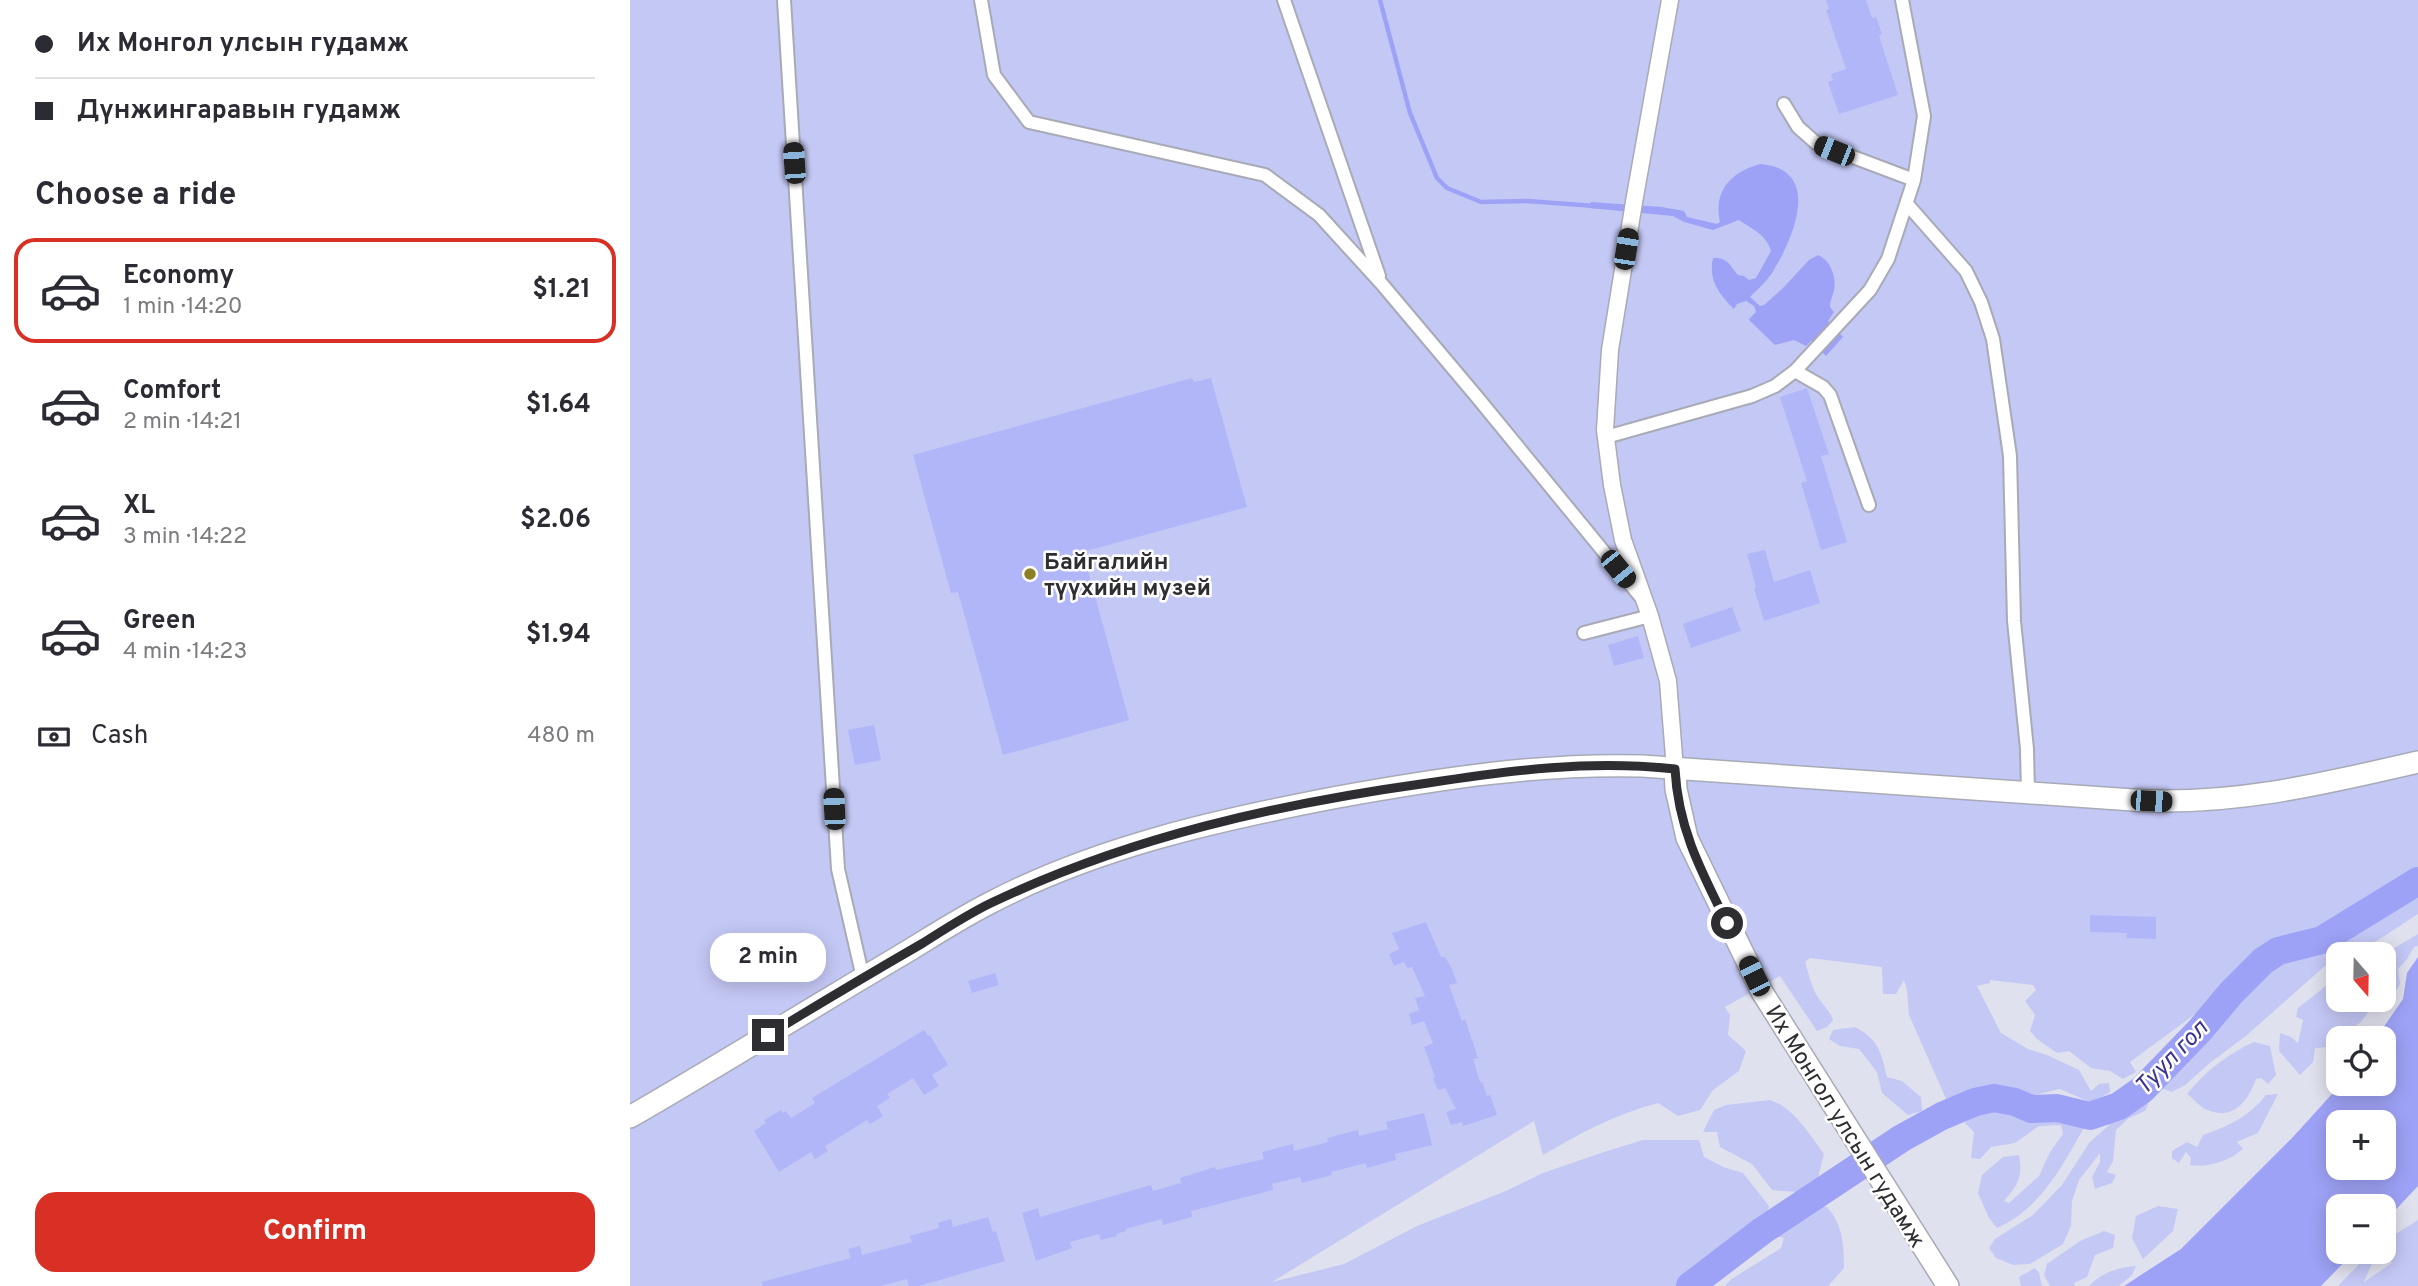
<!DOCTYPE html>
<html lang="en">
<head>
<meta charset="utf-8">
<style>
	:root { --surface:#fff; --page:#f2f2f3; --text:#2b2b33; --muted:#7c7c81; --line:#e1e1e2; --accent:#d93025 }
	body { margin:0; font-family:Overpass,sans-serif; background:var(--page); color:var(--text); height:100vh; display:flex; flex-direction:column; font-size:26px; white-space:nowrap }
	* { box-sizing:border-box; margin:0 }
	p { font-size:23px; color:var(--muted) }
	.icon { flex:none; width:38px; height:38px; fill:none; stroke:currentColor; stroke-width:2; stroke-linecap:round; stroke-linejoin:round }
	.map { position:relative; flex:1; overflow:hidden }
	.side { display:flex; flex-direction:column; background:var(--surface); width:630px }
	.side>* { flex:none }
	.top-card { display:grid; align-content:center; height:154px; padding:0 35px; background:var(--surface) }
	.needle { width:46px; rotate:160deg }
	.controls { position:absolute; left:1696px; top:942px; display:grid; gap:14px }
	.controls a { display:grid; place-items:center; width:70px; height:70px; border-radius:14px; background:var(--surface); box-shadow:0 4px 18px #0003; font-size:35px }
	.end { position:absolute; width:32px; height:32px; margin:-16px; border:9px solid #2d2d32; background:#fff; box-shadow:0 0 0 4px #fff }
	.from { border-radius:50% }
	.bubble { position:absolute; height:49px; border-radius:21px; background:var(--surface); box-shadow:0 4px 18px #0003; font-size:23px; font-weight:700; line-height:49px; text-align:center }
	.car { position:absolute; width:21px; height:42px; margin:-21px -10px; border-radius:9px; box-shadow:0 0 5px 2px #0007; background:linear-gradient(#222 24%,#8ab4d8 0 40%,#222 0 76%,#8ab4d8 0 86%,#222 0) }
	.top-card b { display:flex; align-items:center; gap:24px; height:66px; font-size:26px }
	.top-card b+b { border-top:2px solid var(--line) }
	.top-card i { width:18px; height:18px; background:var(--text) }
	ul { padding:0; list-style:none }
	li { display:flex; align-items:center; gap:21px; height:105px; margin:0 14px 10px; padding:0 21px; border:4px solid transparent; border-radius:21px }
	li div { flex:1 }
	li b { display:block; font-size:26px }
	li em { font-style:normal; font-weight:700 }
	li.on { border-color:var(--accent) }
	li>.icon { width:63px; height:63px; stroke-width:1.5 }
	h2 { padding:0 35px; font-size:32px; line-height:84px }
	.pay { display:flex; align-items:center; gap:18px; height:77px; padding:0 35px; font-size:26px }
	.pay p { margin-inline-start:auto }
	.button { display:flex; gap:14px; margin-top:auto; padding:14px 35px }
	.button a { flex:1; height:80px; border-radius:21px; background:var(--accent); color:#fff; font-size:28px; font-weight:700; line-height:80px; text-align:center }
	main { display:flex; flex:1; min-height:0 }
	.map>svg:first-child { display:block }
</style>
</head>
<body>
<main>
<section class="side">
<div class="top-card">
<b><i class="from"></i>Их Монгол улсын гудамж</b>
<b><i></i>Дүнжингаравын гудамж</b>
</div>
<h2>Choose a ride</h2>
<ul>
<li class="on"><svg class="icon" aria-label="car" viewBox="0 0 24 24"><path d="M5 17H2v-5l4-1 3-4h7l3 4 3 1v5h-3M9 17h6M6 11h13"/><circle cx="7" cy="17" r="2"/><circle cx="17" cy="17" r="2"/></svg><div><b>Economy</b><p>1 min · 14:20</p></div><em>$1.21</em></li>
<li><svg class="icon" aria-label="car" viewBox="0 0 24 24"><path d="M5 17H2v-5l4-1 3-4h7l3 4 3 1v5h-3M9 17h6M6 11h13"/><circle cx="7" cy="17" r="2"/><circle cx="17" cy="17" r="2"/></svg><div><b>Comfort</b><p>2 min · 14:21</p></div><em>$1.64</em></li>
<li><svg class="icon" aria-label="car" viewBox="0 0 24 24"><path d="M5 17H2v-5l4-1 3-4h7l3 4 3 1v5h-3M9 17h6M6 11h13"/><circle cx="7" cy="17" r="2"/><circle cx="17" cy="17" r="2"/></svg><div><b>XL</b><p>3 min · 14:22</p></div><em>$2.06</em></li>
<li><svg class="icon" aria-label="car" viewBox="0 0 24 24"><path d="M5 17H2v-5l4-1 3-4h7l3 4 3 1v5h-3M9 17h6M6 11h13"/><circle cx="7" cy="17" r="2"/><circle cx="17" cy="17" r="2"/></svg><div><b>Green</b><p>4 min · 14:23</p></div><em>$1.94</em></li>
</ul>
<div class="pay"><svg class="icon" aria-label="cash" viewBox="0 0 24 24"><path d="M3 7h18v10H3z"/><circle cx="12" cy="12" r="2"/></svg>Cash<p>480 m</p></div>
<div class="button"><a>Confirm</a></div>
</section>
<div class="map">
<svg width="1788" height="1286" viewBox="0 0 1788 1286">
	<rect width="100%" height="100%" fill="#e0e1ee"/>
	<path fill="#c4c8f5" d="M0,0H1788V874L1683,935H1675L1665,940L1655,942L1637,951L1587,998L1500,1062L1506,1072L1493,1079L1480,1071L1461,1068L1439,1051L1427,1053L1407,1039L1400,1031L1405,1015L1395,1001L1406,990L1403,985L1360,980V983L1347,986L1371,1033L1398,1049L1417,1055L1449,1070L1461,1091L1469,1084L1479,1083L1480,1092L1462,1103L1430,1089L1401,1096L1351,1092L1317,1101L1279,1015L1277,990L1274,980L1266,994H1253L1252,967L1180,958L1175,962C1178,971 1180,981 1184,990C1189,1002 1201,1011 1203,1020L1197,1027L1187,1031L1150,976L1095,1007L1100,1015L1098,1035L1116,1051L1109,1071L1083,1090L1070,1110L1048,1116L1028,1103C986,1114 950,1133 913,1155L904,1121L642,1282L714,1264L787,1226L876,1191L913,1173L974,1152L1013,1140H1069L1074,1157L1093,1167L1113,1173L1139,1206L1137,1215L1057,1272L1046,1286H0Z
		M1788,897V914C1767,927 1733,954 1708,954V959L1696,965L1617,1035L1581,1062L1555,1085L1542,1092L1531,1088L1555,1060L1598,1017L1617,986L1636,966L1661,954H1683L1716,940L1758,910Z
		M1788,934V946L1784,947L1777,959L1768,969L1770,984L1760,1001L1754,985V954Z
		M1707,977L1708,999H1739V1011L1731,1022L1698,1047L1685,1048L1683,1062L1670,1075L1649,1051L1650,1033L1661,1037L1668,1043L1673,1020L1666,1017L1668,1008Z
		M1225,1027C1249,1040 1251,1052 1257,1077L1272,1081L1291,1097L1292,1111L1278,1115L1252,1093L1247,1072L1229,1049L1210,1046L1199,1039L1203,1030Z
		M1624,1042L1640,1046L1646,1075L1638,1084L1631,1078L1626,1079C1618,1102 1602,1122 1575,1109C1569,1106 1563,1098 1557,1094C1574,1072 1599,1053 1624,1042Z
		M1648,1094L1628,1133L1607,1142L1613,1149C1599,1161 1578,1168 1560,1165L1561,1158L1556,1152L1549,1163L1542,1158V1151L1557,1142L1567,1147L1573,1135C1597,1127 1620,1116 1636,1095Z
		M1140,1100C1163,1107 1180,1135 1194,1154L1188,1178L1166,1192L1142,1190L1122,1164L1090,1147L1087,1132H1073L1084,1110L1096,1105Z
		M1520,1100L1515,1111L1499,1118L1486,1130L1483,1161L1477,1172L1486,1175L1482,1183L1465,1189L1462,1177L1470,1162V1153L1449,1180L1442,1201L1441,1226L1433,1244L1400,1264L1383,1265L1366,1258L1359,1248L1365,1239L1403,1215L1432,1185L1459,1143L1506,1101Z
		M1357,1109L1404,1114L1456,1124C1434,1163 1411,1209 1367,1228L1359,1218L1348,1193L1352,1175L1373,1157L1389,1155C1393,1177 1388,1185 1374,1201L1379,1203L1409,1176L1420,1152L1433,1134L1431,1125L1409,1126L1385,1143L1361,1147L1350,1159L1341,1158L1344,1132L1335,1123L1337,1116Z
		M1184,1206L1197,1207C1213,1225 1214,1245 1214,1268L1198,1286H1095L1100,1280L1151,1248L1154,1238L1139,1235L1145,1224Z
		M1528,1206L1548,1209L1543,1231L1513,1259L1502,1238L1506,1216Z
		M1788,1220V1286H1708L1730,1263H1742L1734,1282L1762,1263L1754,1252L1764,1235Z
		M1474,1231L1485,1235L1483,1248L1465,1255L1457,1277L1444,1283L1445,1286H1420L1414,1275L1417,1264L1450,1241Z
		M1506,1266L1502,1275L1489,1286H1459C1471,1273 1488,1267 1506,1266Z
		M1405,1268L1409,1273L1412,1286H1391L1389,1277Z"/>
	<path fill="#9ea2f6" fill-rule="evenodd" d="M1130,164C1194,169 1163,239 1142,273C1136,282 1127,290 1120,297L1130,306L1134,305L1153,288L1179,260L1188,255C1200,260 1207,277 1204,290C1203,296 1200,300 1200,307L1204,312L1198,321L1213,337L1196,356L1181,341L1176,346L1164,340L1145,345L1120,321L1119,319L1126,312L1124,306L1116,301L1107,304L1104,309C1089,294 1078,280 1083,258C1098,257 1100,266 1108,275L1114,276L1119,280L1126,278L1141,251C1136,234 1123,230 1109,220L1083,230L1054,222L1043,216L959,208L961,202L1032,207L1054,211L1057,217L1087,224L1090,222C1083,191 1101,172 1130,164Z
		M1788,957V1186L1754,1222V1206H1708V1251H1725L1691,1286H1494L1551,1249L1663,1137L1712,1083H1754V1038H1746L1773,999L1777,973ZM1708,1122H1754V1167H1708Z"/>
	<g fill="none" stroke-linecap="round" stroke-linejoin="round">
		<path stroke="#9ea2f6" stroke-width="4.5" d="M750,0L780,113L807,178L817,188L851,202L897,201L965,206"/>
		<path stroke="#9ea2f6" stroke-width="28" d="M1060,1286L1132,1231L1272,1138L1312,1116L1345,1102L1364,1098L1385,1102L1401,1109L1427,1108L1460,1116L1489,1106L1513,1089L1570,1030L1601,993L1633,961L1648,951L1692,940L1788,881"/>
	</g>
	<path fill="#b1b6f9" d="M1196,0H1236L1242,18L1246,17L1252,34L1249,36L1268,95L1209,114L1198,82L1203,80L1201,74L1216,69L1196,10L1199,9Z
		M562,378L564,382L581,378L617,507L453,552L499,720L373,755L328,592L321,593L283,455Z
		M1177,388L1199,454L1191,456L1217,542L1191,550L1171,483L1177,481L1150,397Z
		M1135,550L1144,582L1180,570L1190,603L1134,621L1124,588L1126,587L1117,554Z
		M1102,607L1111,631L1061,648L1053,624Z
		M1008,636L1014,658L984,666L978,645Z
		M244,725L251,760L225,765L218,730Z
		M1460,915L1526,917V939L1496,938L1497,933L1460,932Z
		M796,922L811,957H815L822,969L827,983L819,985L832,1021L835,1019L848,1058L843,1059L850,1082H852L857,1096L860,1095L867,1115L833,1126L832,1122L821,1125L816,1112L826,1109L815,1088L808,1090L803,1078L805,1077L794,1047L803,1043L794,1021L782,1025L779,1014L789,1010L785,998L795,996L782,967L777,968L774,962L764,966L759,954L769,949L762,933Z
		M365,973L369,985L342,993L338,981Z
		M294,1030L298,1036L300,1035L318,1065L302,1075L309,1086L294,1095L283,1078L257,1094L260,1098L247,1106L253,1116L240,1124L237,1120L195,1146L198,1151L185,1159L181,1152L149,1172L124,1131L136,1123L134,1120L151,1110L153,1113L156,1111L161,1118L185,1103L182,1098Z
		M794,1113L802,1145L765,1154L766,1160L737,1168L736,1163L701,1172L702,1175L672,1183L670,1177L642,1184L643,1190L561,1211L562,1217L533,1225L532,1219L495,1229L496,1231L486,1234L487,1236L471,1240L469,1234L440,1242L442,1248L406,1261L392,1213L408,1208L410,1217L521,1185L523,1191L551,1183L550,1178L585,1167L586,1170L634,1159L632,1152L663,1144L664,1151L698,1142L697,1138L728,1130L729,1136L758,1129L756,1122Z
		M358,1217L363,1232L366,1231L375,1261L289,1286H279L277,1279L250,1286H132V1282L221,1258L218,1249L230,1246L232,1255L282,1242L280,1236L309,1228L308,1223L321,1219L323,1227Z"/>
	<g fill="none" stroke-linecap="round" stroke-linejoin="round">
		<defs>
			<path id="minor" d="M154,0L208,869L233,978
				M351,0L364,75L399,122L635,175L689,215L751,283L847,397L1010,596
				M654,0L749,276
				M1154,104L1168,127L1186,143L1284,180
				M1277,204L1336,271L1351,302L1363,339L1380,456L1384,621L1397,749L1398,794
				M1165,371L1193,387L1200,395L1239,505
				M976,437L1122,396L1145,386L1165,371L1240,290L1258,259L1284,180L1294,116L1272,0
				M954,633L1020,616"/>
			<path id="tertiary" d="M1040,0L1004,202L980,350L975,430L982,485L993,540L1020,616L1038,681L1045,769"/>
			<path id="primary" d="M1045,769L1046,789L1057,838L1132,992L1318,1286
				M0,1117C90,1065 178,1010 268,957C298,939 327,920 358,904C466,847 588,820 708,797C808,779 910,763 1012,766L1503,800C1601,806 1693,784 1788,762"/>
		</defs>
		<use href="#minor" stroke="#a8aab6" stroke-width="16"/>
		<use href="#tertiary" stroke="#a8aab6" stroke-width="19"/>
		<use href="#primary" stroke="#a8aab6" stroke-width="24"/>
		<use href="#minor" stroke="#fff" stroke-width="12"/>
		<use href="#tertiary" stroke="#fff" stroke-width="16"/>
		<use href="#primary" stroke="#fff" stroke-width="21"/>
	</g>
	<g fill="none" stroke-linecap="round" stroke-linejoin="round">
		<path stroke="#2d2d32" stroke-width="9" d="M138,1035C189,1004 241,973 293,943C315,929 338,914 361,903C499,837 647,804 798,783C883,770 959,760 1045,769C1048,828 1071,871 1097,923"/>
	</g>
	<circle fill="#8c7f26" stroke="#fff" stroke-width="2.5" cx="400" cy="574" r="7"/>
	<g text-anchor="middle" stroke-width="5" stroke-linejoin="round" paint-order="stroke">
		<g font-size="23" font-weight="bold" fill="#2d2d32" stroke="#fff" text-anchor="start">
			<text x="414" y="569">Байгалийн<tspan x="414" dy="26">түүхийн музей</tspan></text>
		</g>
		<g font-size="23" fill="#2d2d32" stroke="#fff">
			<text transform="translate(1216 1126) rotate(58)" y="8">Их Монгол улсын гудамж</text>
		</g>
		<g font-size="24" font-style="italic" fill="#3a3190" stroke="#fff">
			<text transform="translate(1541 1057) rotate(-46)" y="8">Туул гол</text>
		</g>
	</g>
</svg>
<div class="controls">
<a><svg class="needle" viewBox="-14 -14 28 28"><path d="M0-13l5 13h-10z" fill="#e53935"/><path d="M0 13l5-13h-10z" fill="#7c7c81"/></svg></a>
<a><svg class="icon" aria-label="locate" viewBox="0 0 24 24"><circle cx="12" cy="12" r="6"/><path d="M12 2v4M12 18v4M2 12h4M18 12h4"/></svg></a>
<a>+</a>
<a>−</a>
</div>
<i class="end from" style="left:1097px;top:923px"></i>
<i class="end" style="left:138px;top:1035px"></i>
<div class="bubble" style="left:80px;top:933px;width:116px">2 min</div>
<i class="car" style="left:1204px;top:151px;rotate:292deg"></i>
<i class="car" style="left:164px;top:163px;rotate:356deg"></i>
<i class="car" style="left:996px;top:249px;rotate:9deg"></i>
<i class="car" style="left:988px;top:569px;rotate:141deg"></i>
<i class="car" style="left:1521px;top:801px;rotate:93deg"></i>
<i class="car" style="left:204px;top:809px;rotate:357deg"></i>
<i class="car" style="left:1124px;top:976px;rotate:334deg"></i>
</div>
</main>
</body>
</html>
